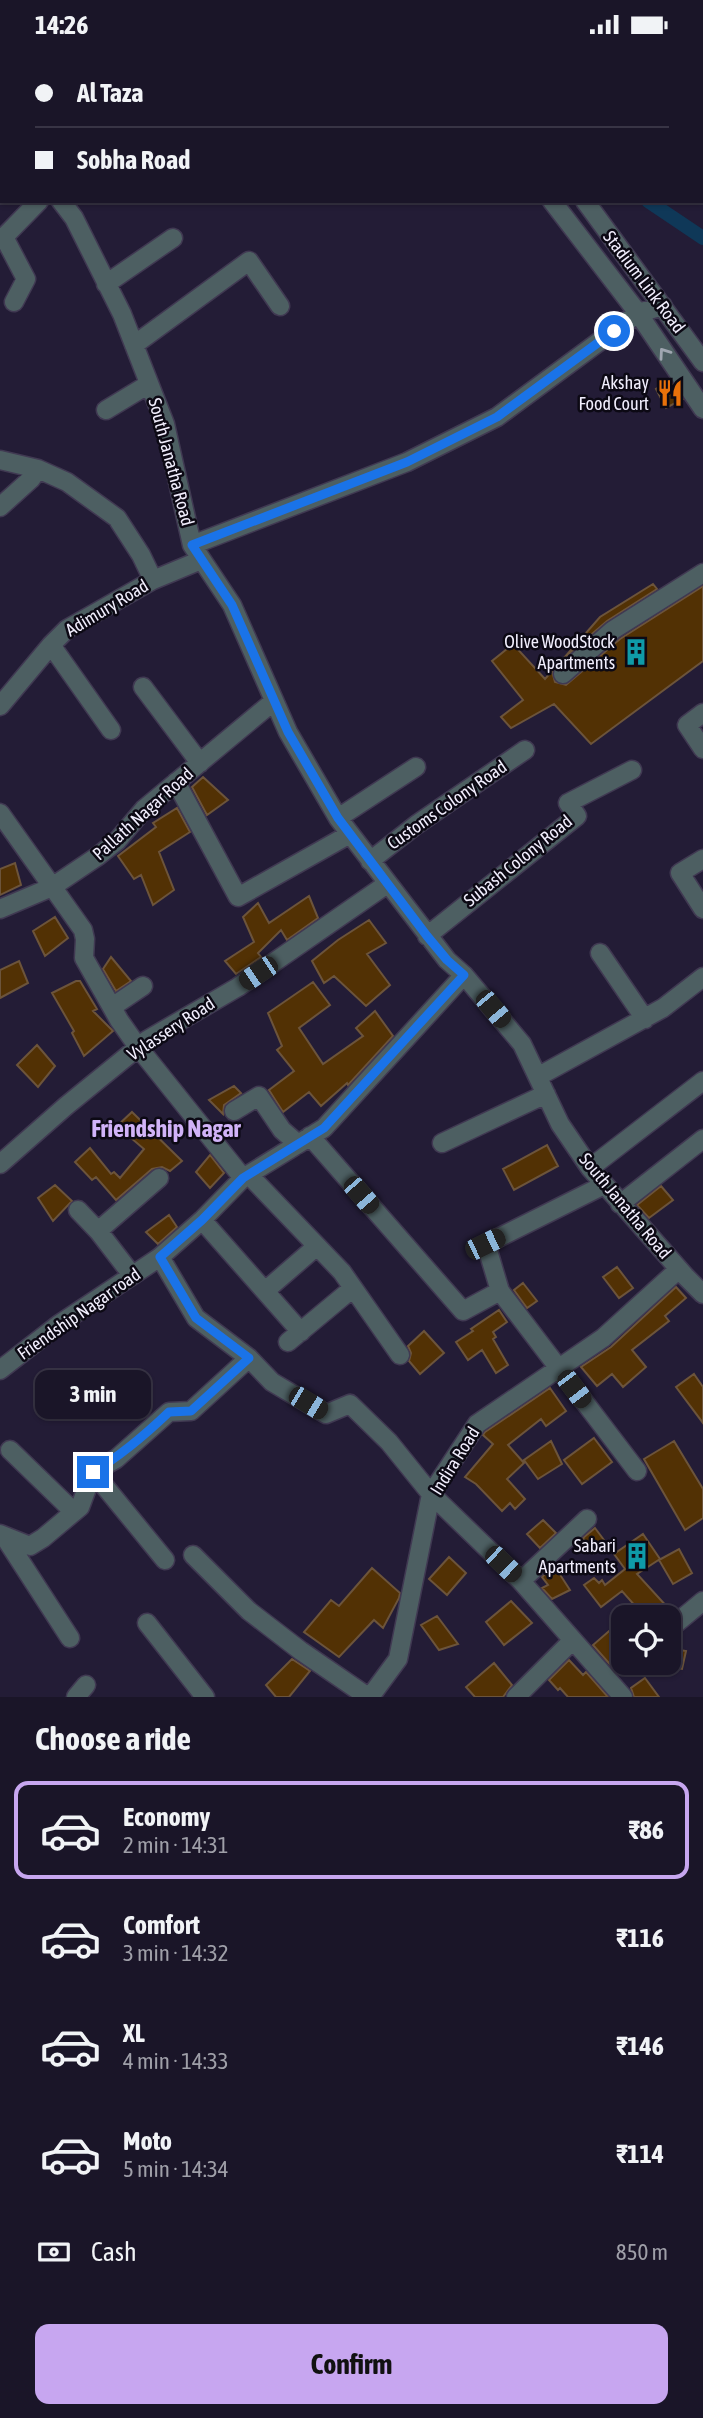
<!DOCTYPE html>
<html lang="en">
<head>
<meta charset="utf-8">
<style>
	:root { --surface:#1a1528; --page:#272234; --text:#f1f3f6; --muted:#9f9fa8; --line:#383445; --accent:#c7a6f0 }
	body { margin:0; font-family:"Asap Condensed",sans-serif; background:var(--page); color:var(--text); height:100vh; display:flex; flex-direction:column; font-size:26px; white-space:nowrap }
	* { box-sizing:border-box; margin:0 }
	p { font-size:23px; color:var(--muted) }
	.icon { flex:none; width:38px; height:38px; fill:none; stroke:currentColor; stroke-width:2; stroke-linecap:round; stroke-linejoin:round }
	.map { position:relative; height:1648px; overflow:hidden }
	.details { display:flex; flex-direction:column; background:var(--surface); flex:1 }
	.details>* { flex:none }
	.guide { position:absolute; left:0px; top:0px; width:704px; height:154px; box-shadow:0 2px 5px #0004,0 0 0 2px var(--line); display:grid; align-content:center; height:154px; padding:0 35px; background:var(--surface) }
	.tools { position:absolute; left:611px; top:1556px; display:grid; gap:14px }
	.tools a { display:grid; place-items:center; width:70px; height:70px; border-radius:14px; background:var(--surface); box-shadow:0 2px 5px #0004,0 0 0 2px var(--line); font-size:35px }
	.end { position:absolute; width:32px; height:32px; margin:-16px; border:9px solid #1a73e8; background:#fff; box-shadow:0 0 0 4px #fff }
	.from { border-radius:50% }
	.bubble { position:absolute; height:49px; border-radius:14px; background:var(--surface); box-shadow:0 2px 5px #0004,0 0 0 2px var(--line); font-size:23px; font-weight:700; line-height:49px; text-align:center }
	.car { position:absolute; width:21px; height:42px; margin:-21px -10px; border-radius:9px; box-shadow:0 0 5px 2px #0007; background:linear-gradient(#222 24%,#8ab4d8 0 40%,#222 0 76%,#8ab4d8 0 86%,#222 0) }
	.guide b { display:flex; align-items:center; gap:24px; height:66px; font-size:26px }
	.guide b+b { border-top:2px solid var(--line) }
	.guide i { width:18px; height:18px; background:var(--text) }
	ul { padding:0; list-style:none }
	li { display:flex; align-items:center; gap:21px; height:98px; margin:0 14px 10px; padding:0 21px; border:4px solid transparent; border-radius:14px }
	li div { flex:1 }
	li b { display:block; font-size:26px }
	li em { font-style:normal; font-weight:700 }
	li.active { border-color:var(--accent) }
	li>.icon { width:63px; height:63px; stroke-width:1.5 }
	h2 { padding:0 35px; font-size:32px; line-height:84px }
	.pay { display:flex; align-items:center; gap:18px; height:77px; padding:0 35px; font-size:26px }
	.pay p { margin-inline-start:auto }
	.primary-button { display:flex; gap:14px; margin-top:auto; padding:14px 35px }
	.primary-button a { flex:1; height:80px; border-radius:14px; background:var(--accent); color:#111; font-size:28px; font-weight:700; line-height:80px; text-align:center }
	.status { display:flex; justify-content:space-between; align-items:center; height:49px; padding:0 35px; background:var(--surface); direction:ltr }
	.status svg { height:19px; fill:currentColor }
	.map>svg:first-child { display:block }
</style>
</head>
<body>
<div class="status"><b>14:26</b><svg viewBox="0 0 49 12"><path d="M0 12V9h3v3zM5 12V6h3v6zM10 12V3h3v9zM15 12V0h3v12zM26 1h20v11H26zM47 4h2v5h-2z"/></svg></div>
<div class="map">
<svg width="703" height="1648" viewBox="0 0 703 1648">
	<rect width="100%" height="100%" fill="#231c36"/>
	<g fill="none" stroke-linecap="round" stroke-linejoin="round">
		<path stroke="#0f3858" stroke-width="14" d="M567,0L568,2
			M648,152L703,189"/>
	</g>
	<path fill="#523104" stroke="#6c543b" stroke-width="2" d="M670,332L683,350L666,359L656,340Z
		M653,535L657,540L607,572L564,609L600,568Z
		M703,537V612L591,695L554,655L511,679L501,668L523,651L492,612L513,595L545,630L552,622L555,633L566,636L620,590Z
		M203,728L228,751L207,766L192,738Z
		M177,759L190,783L159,803L174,841L153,856L141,826L134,830L118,807L156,778L153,774Z
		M15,814L21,836L0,846V820Z
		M309,847L318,869L287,891L281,881L258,904L261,908L236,925L225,912L254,893L243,868L258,854L269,874Z
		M55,868L68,889L45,907L33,882Z
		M369,871L386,894L367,905L390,936L366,957L334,927L324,934L312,912L338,891Z
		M111,908L131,932L116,942L103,920Z
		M19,912L28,934L0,949V921Z
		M76,932H80L97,960L93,962L113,982L84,1007L72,984L74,982L52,944Z
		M313,933L330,956L299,979L323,1015L363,987L356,979L375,962L393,987L348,1036L347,1034L321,1057L309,1043L283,1063L269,1041L294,1022L277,1001L282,997L268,964Z
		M37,996L55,1017L38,1038L17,1016Z
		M234,1037L241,1044L224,1056L223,1065L209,1051Z
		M132,1063L182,1112L170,1122L162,1118L152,1120L116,1151L96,1128L92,1131L75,1113L90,1099L111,1125L114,1123L120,1129L144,1100L117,1077Z
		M547,1096L558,1117L514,1141L503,1120Z
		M210,1106L224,1124L210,1139L196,1123Z
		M55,1136L72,1152L53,1172L38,1149Z
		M661,1137L673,1151L649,1169L637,1156Z
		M169,1166L177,1178L158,1195L146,1183Z
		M617,1218L633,1239L619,1249L603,1228Z
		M523,1234L537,1252L527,1259L514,1241Z
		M676,1238L686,1249L665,1267L669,1272L632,1301L646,1318L623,1338L612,1325L597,1337L581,1318L611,1298Z
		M499,1261L507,1273L493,1283L496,1288L493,1290L508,1316L496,1324L482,1301L468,1311L456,1293L473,1282L471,1280Z
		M424,1282L444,1304L420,1325L409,1312L411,1304L408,1297Z
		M694,1325L703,1338V1374L676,1338Z
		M550,1339L566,1362L546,1377L541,1370L508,1396L524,1414L507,1430L525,1450L515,1460L510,1454L502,1462L476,1435L465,1428L493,1395L483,1386L485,1383Z
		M594,1389L612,1413L582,1435L564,1411Z
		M551,1392L562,1415L538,1430L524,1411Z
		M674,1392L703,1440V1469L685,1481L644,1410Z
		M543,1471L556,1484L540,1499L527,1485Z
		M595,1479L604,1491V1497L594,1504L583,1489Z
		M643,1485L660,1510L637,1525L669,1560L659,1568H645L622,1542L601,1558L584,1536L594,1529L599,1534L602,1531L605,1536L625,1520L614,1505Z
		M679,1500L692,1524L673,1535L659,1511Z
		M449,1508L466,1524L447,1546L429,1530Z
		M557,1514L561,1519L557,1521L570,1541L552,1550L542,1539L548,1536L542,1528Z
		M372,1519L400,1544L399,1549L383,1579L374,1571L339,1608L304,1583L331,1551L339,1557Z
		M511,1552L532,1574L504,1596L486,1573Z
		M437,1567L458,1595L439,1601L421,1576Z
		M623,1570V1604L616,1609L614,1620L593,1596Z
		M668,1599L686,1602L682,1620L668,1618Z
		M292,1610L310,1622L289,1648H276L266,1636Z
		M569,1611L583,1626L586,1623L608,1648H568L560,1639L558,1641L549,1631Z
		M494,1614L512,1636L503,1648H475L466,1638Z
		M645,1629L659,1648H634L631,1639Z"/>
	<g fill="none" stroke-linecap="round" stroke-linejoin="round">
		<defs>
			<path id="minor" d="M457,0L458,2
				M482,0L483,2
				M679,0L681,2
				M702,34L703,36
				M0,83L2,85
				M61,152L74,169L122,265L165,375L192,496L232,556L288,683L338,769L447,911L464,926L522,995L560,1075L590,1119L685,1227L703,1245
				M552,152L638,264L703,360
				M585,152L703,313
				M106,235L173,189
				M14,253L26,230L4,188L39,152
				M134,296L249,212L280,257
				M106,361L149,335
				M0,411L38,420L67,433L117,469L141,506L153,531
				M0,458L31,430L38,420
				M192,496L407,413L497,368L638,264L663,257
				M51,596L111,681
				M563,625L613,581L703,524
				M143,638L200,714
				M0,657L51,596L67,580L153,531L201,511
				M703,664L687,676L703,700
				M176,733L238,848L350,785
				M0,764L83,881L85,890L84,909L119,971L138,998L243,1129
				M338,769L416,718
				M703,810L680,824L703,860
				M370,812L416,776L525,701
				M0,860L52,838L98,807L117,792L144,760L274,652
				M427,887L577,767L568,754L632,721
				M600,904L645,970
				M112,958L143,937
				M539,1027L663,959L703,928
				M234,1062L259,1047L282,1081L298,1095
				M310,1087L463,1262L500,1242L486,1195L604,1136
				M442,1094L546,1045
				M0,1115L66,1057L147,991L238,938L387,835
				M590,1119L703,1032
				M249,1126L342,1223L400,1306
				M620,1155L703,1090
				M78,1161L99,1183L132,1226
				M202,1171L301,1283
				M98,1182L159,1129
				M160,1208L196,1269L249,1309L272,1333L326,1365L350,1355L389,1393L431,1445L521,1532L623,1648
				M265,1242L317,1197
				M500,1242L637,1422
				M288,1293L353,1239
				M0,1321L58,1276L160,1208L202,1171L243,1129L324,1079L464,926
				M10,1401L74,1463
				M93,1423L165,1511
				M0,1485L30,1497L43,1489L80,1458L93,1423L116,1410L169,1363L191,1362L249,1309
				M4,1487L70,1589
				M193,1506L249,1562L301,1602L368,1648
				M521,1532L587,1470
				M147,1574L205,1648
				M668,1581L703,1552
				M626,1615L628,1614
				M76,1648L86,1636
				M370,1648L398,1610L431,1445L477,1375L603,1289L679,1220
				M516,1648L573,1591"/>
		</defs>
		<use href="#minor" stroke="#403952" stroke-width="21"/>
		<use href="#minor" stroke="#4d5f62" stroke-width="18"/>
	</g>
	<defs><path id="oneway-chevron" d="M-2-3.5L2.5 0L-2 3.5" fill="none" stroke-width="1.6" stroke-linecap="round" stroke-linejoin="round" transform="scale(1.75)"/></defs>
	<use stroke="#9fa6b0" href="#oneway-chevron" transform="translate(664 304) rotate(-125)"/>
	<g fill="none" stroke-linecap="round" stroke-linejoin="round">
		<path stroke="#1a73e8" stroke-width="9" d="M93,1423C122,1406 145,1386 169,1363L191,1362L249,1309L196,1269L160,1208L202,1171L243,1129L324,1079L464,926L447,911L427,887L338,769L288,683L232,556L192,496L407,413L497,368L614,282"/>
	</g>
	<defs>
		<symbol id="restaurant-bare" viewBox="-9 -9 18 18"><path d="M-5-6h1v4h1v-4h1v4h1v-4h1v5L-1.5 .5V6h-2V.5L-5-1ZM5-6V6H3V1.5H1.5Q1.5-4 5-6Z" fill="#e8710a" stroke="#0c0914" stroke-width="2.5" paint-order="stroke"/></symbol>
		<symbol id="building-bare" viewBox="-9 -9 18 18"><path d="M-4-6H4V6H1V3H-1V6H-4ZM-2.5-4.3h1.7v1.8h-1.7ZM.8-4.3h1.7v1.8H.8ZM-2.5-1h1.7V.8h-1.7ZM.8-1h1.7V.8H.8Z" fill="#0f9aa8" stroke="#0c0914" stroke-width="2.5" paint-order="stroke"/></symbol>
	</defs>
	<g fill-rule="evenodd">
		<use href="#restaurant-bare" x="651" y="325" width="38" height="38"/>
		<use href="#building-bare" x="617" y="584" width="38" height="38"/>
		<use href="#building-bare" x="618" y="1488" width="38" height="38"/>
	</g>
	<g text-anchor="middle" stroke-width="5" stroke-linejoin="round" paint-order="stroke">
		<g font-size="18" fill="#f1eefd" stroke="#0c0914">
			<text transform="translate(644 233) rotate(53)" y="6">Stadium Link Road</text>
			<text transform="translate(171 413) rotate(75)" y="6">South Janatha Road</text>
			<text transform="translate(107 559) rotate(-31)" y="6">Adimury Road</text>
			<text transform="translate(447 756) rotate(-35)" y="6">Customs Colony Road</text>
			<text transform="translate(143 765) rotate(-42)" y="6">Pallath Nagar Road</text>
			<text transform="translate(518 812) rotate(-39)" y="6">Subash Colony Road</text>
			<text transform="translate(171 980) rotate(-33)" y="6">Vylassery Road</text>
			<text transform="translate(625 1157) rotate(50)" y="6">South Janatha Road</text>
			<text transform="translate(79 1265) rotate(-35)" y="6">Friendship Nagar road</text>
			<text transform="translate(455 1412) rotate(-58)" y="6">Indira Road</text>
		</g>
		<g font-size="18" fill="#f1eefd" stroke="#0c0914" text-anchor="end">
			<text x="649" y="340">Akshay<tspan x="649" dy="21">Food Court</tspan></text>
			<text x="615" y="599">Olive WoodStock<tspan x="615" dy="21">Apartments</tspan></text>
			<text x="616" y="1503">Sabari<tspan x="616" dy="21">Apartments</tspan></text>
		</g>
		<g font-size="24" font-weight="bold" fill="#d1b3f8" stroke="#0c0914">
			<text x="166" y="1088">Friendship Nagar</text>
		</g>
	</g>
</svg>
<div class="tools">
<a><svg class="icon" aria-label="locate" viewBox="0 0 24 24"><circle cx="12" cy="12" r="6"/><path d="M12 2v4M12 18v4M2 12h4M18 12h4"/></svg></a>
</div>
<i class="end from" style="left:614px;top:282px"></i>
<i class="end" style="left:93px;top:1423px"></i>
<div class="bubble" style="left:35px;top:1321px;width:116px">3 min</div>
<i class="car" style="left:258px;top:924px;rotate:236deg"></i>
<i class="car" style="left:493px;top:960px;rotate:140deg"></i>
<i class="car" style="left:361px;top:1146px;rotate:139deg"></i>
<i class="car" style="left:485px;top:1195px;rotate:64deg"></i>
<i class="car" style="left:574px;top:1340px;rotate:143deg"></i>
<i class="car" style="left:308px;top:1354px;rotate:121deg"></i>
<i class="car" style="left:503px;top:1515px;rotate:134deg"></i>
<div class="guide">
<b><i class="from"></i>Al Taza</b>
<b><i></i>Sobha Road</b>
</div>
</div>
<section class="details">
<h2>Choose a ride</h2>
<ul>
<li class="active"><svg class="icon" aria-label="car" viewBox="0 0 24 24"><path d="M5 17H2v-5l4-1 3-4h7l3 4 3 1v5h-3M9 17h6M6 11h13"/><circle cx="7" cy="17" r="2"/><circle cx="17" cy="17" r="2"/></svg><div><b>Economy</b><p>2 min · 14:31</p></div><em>₹86</em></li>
<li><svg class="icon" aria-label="car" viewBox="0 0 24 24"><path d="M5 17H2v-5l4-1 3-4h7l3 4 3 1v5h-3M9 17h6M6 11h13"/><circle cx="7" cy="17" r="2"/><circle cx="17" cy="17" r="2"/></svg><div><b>Comfort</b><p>3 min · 14:32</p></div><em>₹116</em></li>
<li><svg class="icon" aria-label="car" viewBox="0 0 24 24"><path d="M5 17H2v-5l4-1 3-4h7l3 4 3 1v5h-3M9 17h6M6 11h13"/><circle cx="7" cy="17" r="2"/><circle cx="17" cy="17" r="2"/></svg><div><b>XL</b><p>4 min · 14:33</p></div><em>₹146</em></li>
<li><svg class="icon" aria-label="car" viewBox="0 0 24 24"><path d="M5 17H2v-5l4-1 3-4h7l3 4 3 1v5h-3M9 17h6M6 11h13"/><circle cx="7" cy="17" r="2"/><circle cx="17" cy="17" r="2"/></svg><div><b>Moto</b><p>5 min · 14:34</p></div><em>₹114</em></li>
</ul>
<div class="pay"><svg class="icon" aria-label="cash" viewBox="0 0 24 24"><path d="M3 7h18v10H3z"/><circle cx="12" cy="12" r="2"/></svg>Cash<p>850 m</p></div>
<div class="primary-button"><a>Confirm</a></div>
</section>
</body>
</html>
